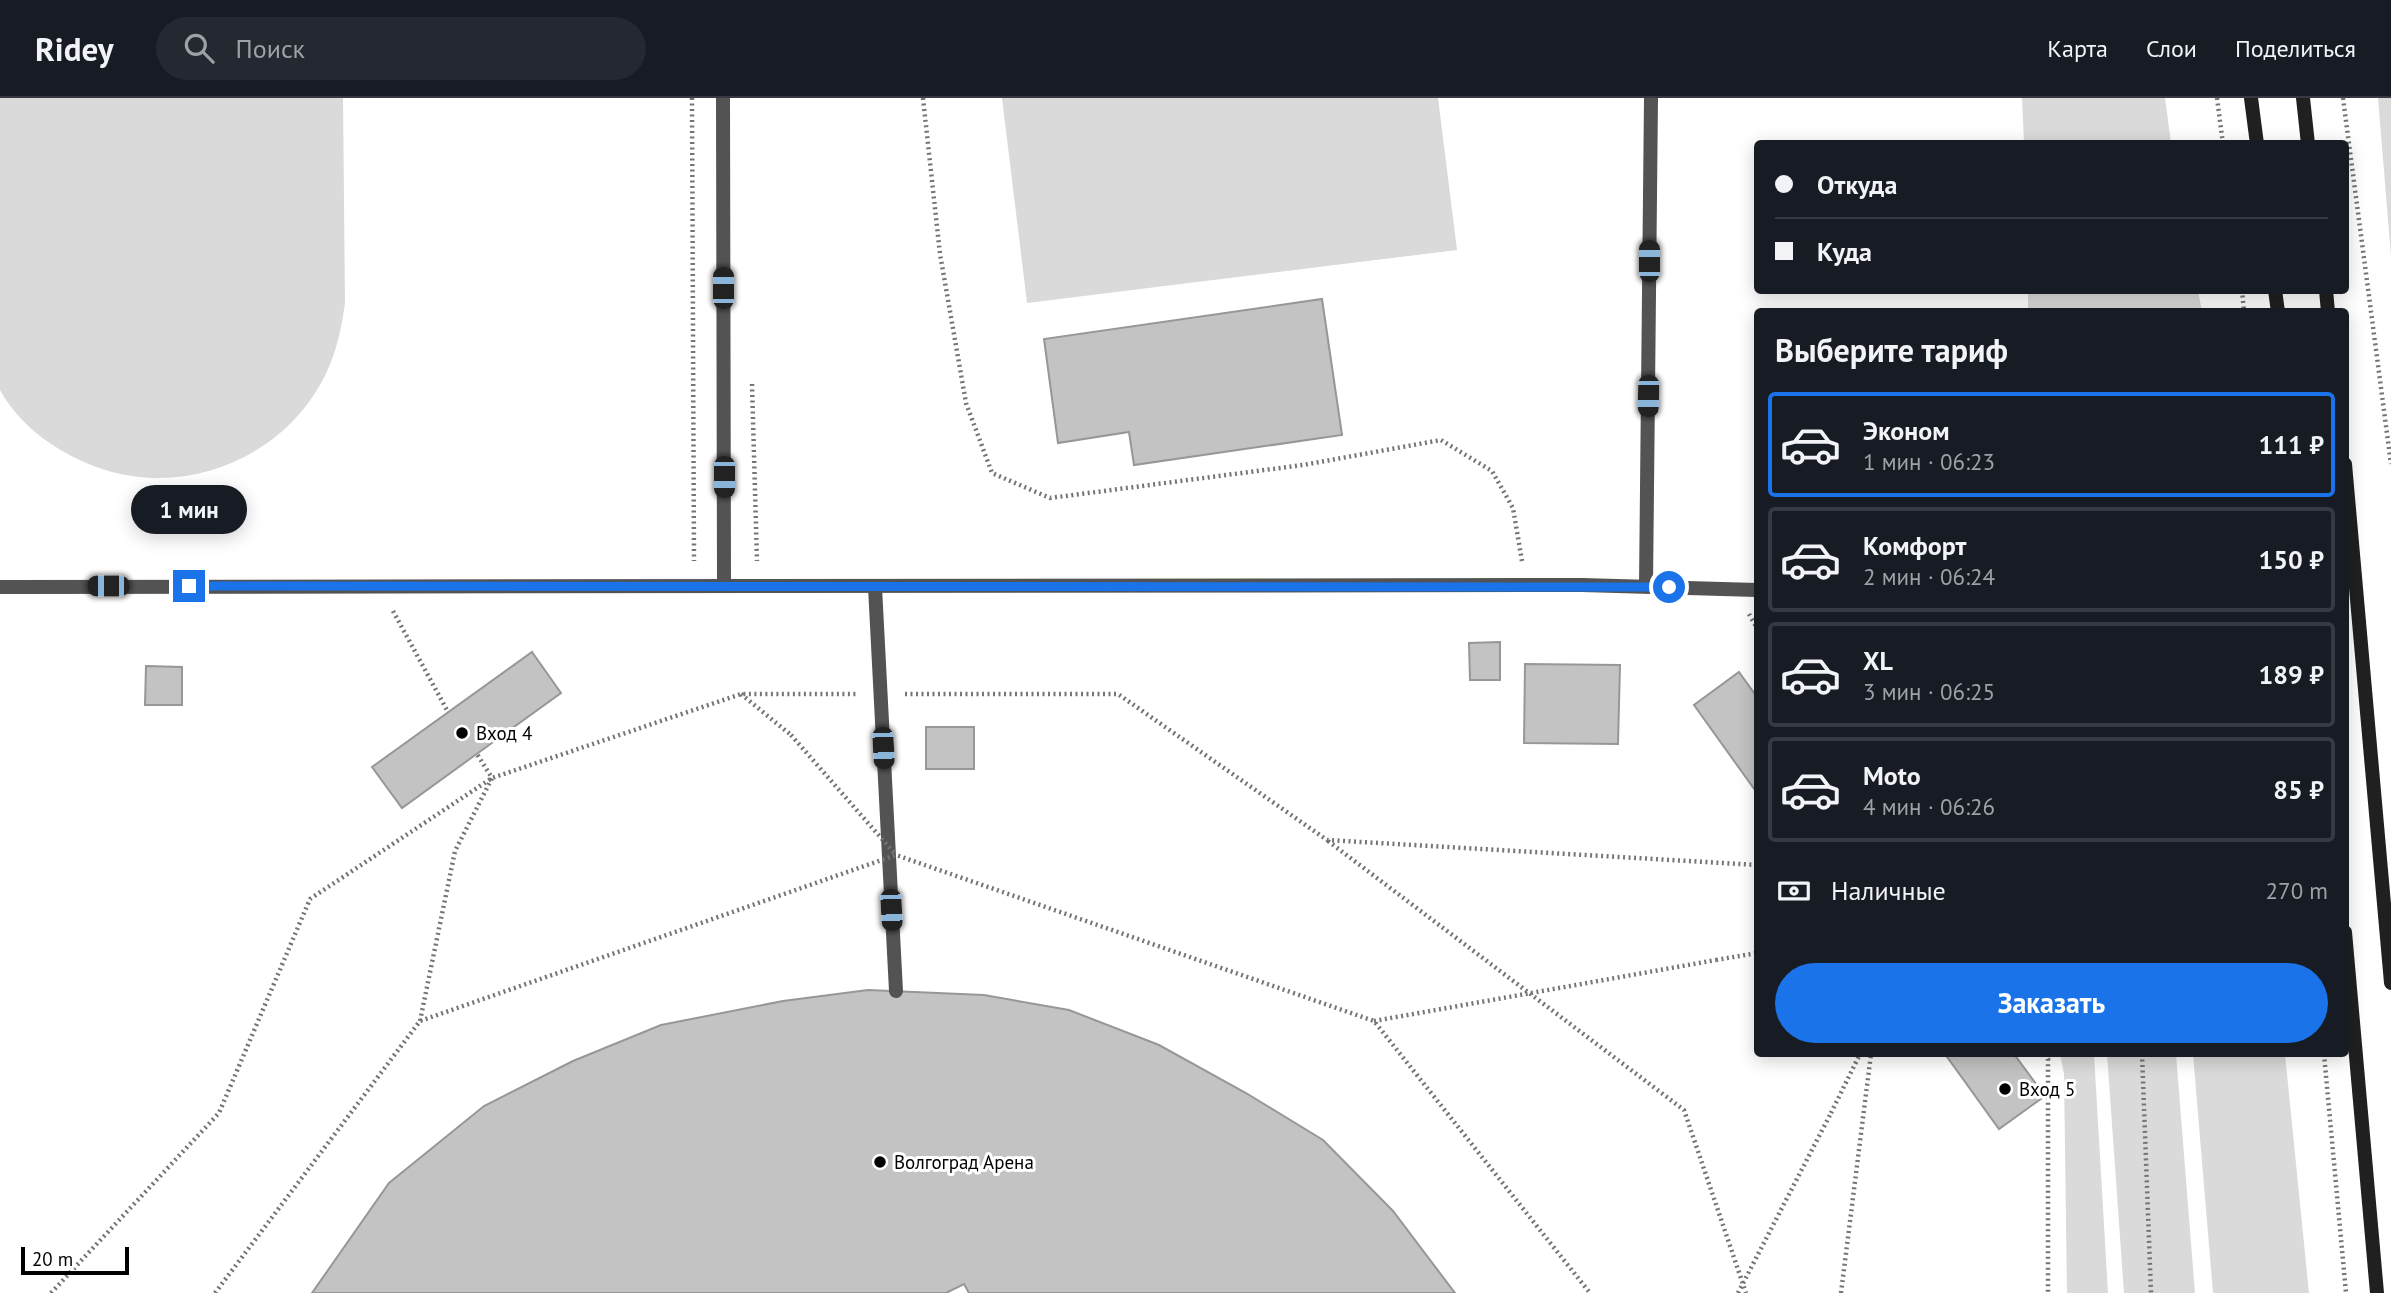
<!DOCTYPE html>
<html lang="ru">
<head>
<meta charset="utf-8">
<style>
	:root { --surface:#171b24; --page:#242831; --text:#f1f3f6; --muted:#9ea1a6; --line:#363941; --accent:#1a73e8 }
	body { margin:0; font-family:"PT Sans",sans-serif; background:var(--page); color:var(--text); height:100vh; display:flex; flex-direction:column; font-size:26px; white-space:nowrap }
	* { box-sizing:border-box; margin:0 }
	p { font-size:23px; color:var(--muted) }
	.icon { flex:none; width:38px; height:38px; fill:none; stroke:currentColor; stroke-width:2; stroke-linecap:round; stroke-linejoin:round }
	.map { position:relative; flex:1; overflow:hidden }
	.sheet { position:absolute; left:1754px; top:210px; width:595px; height:749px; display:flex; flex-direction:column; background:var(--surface); border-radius:7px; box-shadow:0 4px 18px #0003 }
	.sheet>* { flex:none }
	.guide { position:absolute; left:1754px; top:42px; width:595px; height:154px; border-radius:7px; box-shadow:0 4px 18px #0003; display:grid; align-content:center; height:154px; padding:0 21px; background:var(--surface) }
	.scale { position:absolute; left:21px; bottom:18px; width:108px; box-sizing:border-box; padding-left:7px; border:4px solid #000; border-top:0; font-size:19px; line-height:24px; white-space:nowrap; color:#000; -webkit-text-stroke:5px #fff; paint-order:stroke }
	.end { position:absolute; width:32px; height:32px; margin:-16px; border:9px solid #1a73e8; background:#fff; box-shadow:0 0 0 4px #fff }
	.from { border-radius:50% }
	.bubble { position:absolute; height:49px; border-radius:24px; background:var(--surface); box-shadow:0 4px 18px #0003; font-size:23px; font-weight:800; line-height:49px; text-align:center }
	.car { position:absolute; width:21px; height:42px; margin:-21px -10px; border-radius:9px; box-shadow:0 0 5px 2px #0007; background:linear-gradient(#222 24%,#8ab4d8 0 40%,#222 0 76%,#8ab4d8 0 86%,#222 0) }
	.guide b { display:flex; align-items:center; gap:24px; height:66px; font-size:26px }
	.guide b+b { border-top:2px solid var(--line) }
	.guide i { width:18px; height:18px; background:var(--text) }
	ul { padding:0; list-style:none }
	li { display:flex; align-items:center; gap:21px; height:105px; margin:0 14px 10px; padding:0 7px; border:4px solid var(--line); border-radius:7px }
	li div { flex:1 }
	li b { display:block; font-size:26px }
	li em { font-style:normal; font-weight:800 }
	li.active { border-color:var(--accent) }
	li>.icon { width:63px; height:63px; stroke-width:1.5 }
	h2 { padding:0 21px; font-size:32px; line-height:84px }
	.pay { display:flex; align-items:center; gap:18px; height:77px; padding:0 21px; font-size:26px }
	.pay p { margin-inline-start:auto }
	.button { display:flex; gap:14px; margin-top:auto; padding:14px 21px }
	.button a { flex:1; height:80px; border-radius:42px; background:var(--accent); color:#fff; font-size:28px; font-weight:800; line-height:80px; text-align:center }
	header { display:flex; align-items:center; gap:42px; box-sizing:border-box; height:98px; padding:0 35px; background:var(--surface); border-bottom:2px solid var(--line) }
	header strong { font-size:33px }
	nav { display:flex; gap:38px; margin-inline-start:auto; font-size:24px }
	.search { width:490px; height:63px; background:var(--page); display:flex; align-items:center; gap:18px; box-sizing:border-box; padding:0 24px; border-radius:38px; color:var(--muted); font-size:26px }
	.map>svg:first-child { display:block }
</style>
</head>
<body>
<header>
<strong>Ridey</strong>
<div class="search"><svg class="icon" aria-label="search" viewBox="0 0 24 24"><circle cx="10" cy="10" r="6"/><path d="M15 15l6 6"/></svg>Поиск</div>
<nav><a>Карта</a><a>Слои</a><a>Поделиться</a></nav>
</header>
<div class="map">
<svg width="2391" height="1195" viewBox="0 0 2391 1195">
	<rect width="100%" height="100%" fill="#fff"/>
	<path fill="#dadada" d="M0,0H343L345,205C341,234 335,261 320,287C274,368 169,403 84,364C50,349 18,325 0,292Z
		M1002,0H1438L1457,152L1027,205Z
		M2022,0H2165L2171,45H2024Z
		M2378,0H2391V158Z
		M2028,193H2198L2202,213H2028Z
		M2060,956H2094L2108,1195H2067L2064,976Z
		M2107,956H2176L2195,1195H2124Z
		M2193,956H2285L2309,1195H2213Z"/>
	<path fill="#c3c3c3" stroke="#979797" stroke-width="2" d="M1322,201L1342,337L1134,367L1129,334L1058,345L1044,241Z
		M1500,544V582H1470L1469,545Z
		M532,554L561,595L402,710L372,669Z
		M1525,566L1620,567L1618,646L1524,645Z
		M146,568L182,569V607H145Z
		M1739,574L1757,599V695L1694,607Z
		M926,629H974V671H926Z
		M868,892L984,897L1069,912L1159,947L1246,995L1323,1042L1393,1113L1455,1195H969L964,1186L946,1195H312L389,1085L484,1008L573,963L661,927L783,903Z
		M1945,956H2014L2045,998L1999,1031Z"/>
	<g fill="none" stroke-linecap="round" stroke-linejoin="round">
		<path stroke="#757575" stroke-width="4.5" stroke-dasharray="2 3.5" stroke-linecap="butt" d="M692,0L694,463
			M923,0L940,156L966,305L992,375L1050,400L1303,367L1441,342L1492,373L1513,410L1522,463
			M2217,0L2223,46
			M2343,0L2391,366
			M2242,192L2244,214
			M752,286L757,463
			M393,513L448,614
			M1749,516L1757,530
			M741,596L791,637
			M905,596H1118L1327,742L1757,767
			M1328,743L1684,1012L1746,1195
			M1716,862L1757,855
			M420,923L455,753L492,680L477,656
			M2045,956L2048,961V1195
			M2142,956L2151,1195
			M2324,956L2346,1195
			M1831,1015L1860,956
			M51,1195L219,1015L310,801L492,680L741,596H858
			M1841,1195L1871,956"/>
		<path stroke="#535353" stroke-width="14" d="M723,0L724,488
			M1582,487L1757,492
			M1646,488L1651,0
			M875,489L896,893"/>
		<path stroke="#535353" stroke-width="14" d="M0,489L1582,487"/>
		<path stroke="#202020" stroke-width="14" d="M2251,0L2257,46
			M2303,0L2308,46
			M2275,192L2278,214
			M2326,192L2328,214
			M2345,366L2391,885
			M2345,834L2377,1195"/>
		<path stroke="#757575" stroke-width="4.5" stroke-dasharray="2 3.5" stroke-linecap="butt" d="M791,637L896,757
			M1374,923L1716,862
			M215,1195L420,923L896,757L1374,923L1590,1195
			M1738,1195L1831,1015"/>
	</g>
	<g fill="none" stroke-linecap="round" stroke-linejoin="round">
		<path stroke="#1a73e8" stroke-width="9" d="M189,488L1669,489"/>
	</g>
	<g fill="#000" stroke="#fff" stroke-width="2.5">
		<circle cx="462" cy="635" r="7"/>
		<circle cx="2005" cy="991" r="7"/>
		<circle cx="880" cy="1064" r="7"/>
	</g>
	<g text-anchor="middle" stroke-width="6" stroke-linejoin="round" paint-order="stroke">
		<g font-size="19" fill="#000" stroke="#fff" text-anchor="start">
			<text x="476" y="642">Вход 4</text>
			<text x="2019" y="998">Вход 5</text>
			<text x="894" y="1071">Волгоград Арена</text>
		</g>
	</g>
</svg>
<div class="scale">20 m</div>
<i class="end from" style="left:1669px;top:489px"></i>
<i class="end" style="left:189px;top:488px"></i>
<div class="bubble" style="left:131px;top:387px;width:116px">1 мин</div>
<i class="car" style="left:1649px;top:163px;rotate:0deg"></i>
<i class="car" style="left:723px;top:190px;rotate:0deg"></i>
<i class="car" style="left:1648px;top:298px;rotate:181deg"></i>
<i class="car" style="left:724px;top:379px;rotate:180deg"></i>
<i class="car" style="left:108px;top:488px;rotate:270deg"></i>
<i class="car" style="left:883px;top:650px;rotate:177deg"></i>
<i class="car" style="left:891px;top:812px;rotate:177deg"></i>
<div class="guide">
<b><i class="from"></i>Откуда</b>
<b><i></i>Куда</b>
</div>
<section class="sheet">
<h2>Выберите тариф</h2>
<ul>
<li class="active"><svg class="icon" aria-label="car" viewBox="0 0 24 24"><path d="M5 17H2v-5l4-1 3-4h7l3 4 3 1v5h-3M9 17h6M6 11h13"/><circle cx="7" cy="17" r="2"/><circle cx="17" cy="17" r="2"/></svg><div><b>Эконом</b><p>1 мин · 06:23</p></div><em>111 ₽</em></li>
<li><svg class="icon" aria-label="car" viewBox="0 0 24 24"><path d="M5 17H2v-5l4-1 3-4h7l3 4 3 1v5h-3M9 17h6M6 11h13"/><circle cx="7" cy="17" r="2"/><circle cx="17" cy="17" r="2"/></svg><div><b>Комфорт</b><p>2 мин · 06:24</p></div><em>150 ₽</em></li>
<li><svg class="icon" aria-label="car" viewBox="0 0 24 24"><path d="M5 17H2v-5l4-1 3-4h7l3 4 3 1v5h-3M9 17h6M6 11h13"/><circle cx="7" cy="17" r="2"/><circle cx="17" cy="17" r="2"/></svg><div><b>XL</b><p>3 мин · 06:25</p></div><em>189 ₽</em></li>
<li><svg class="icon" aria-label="car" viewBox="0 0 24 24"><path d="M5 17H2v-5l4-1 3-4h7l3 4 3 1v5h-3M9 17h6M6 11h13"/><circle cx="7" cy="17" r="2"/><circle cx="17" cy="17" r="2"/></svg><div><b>Moto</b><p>4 мин · 06:26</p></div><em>85 ₽</em></li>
</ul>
<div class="pay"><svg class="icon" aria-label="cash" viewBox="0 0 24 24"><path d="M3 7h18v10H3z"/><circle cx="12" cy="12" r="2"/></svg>Наличные<p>270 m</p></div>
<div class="button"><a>Заказать</a></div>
</section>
</div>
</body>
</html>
